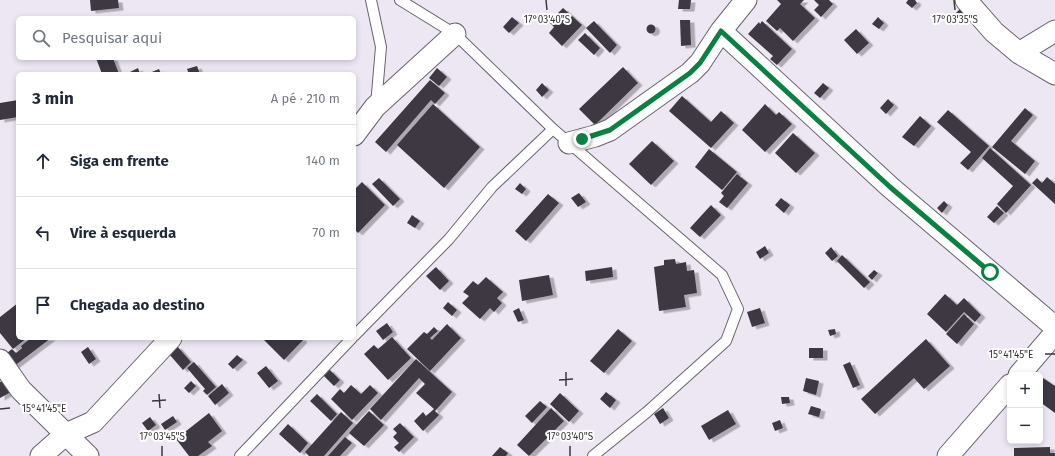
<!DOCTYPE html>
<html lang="pt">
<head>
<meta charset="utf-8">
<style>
	:root { --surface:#fff; --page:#f6f6f7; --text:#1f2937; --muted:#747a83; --line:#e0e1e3 }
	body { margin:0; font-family:"Fira Sans",sans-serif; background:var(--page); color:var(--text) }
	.controls { position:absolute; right:12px; bottom:12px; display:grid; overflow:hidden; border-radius:6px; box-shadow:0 2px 6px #0003 }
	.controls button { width:36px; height:36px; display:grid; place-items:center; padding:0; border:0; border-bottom:1px solid var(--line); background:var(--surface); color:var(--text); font:20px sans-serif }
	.stop { position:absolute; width:12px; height:12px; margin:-9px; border:3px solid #0b8043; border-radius:50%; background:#fff }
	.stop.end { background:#0b8043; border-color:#fff; box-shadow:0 1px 4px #0008 }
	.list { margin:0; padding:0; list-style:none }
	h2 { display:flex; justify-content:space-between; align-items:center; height:52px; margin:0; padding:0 16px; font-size:17px }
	h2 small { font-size:13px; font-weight:400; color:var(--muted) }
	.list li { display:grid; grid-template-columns:26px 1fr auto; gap:12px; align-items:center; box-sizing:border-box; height:72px; padding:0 16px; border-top:1px solid var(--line) }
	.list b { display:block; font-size:15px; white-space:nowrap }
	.list em { font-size:13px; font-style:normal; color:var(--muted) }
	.icon { flex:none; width:22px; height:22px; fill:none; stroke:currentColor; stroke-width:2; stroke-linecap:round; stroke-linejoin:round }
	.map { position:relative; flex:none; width:1055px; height:456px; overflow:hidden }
	.search { position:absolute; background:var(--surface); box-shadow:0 2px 6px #0003; left:16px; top:16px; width:340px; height:44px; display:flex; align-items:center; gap:10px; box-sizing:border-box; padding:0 14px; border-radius:6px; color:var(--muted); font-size:15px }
	.panel { position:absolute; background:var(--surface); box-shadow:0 2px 6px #0003; left:16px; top:72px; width:340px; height:268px; border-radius:6px }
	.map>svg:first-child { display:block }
	.building { fill:#3e3942; filter:url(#shadow) }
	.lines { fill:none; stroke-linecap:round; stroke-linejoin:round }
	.lane-casing { stroke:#68636d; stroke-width:12 }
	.street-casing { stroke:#68636d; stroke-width:23 }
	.lane { stroke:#fff; stroke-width:10 }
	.street { stroke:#fff; stroke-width:21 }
	.route { stroke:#0b8043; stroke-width:5 }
	.ticks { fill:none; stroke:#3b383d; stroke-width:1.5 }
	.ticks-label { font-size:10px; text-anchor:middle; fill:#3b383d; stroke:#fff; stroke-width:4; stroke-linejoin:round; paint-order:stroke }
</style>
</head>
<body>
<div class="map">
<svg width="1055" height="456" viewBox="0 0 1055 456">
	<defs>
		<filter id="shadow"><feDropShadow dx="4.5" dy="2.5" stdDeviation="0" flood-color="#0004"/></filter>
	</defs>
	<rect width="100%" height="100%" fill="#ede7f3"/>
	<path class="building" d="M90 0H118L119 8 91 11Z
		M679 0H691L690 9H678Z
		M777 0H804L800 4 815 18 793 41 780 28 777 31 766 21 781 4Z
		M814 0H829L833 4 821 17 814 10 819 5Z
		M908 0H915L917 3 912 8 906 3Z
		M563 8 582 25 562 46 549 33 554 27 549 22Z
		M960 9 965 14 957 22 952 17Z
		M512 17 519 23 509 33 503 27Z
		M878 17 884 23 879 29 872 24Z
		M680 20H690L691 45 681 46Z
		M594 21 617 45 610 53 586 28Z
		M762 21 792 49 777 65 770 59 773 56 748 34 759 22 760 24Z
		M646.5 29a4.5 4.5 0 1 1 9 0a4.5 4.5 0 1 1-9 0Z
		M856 29 869 43 857 54 844 40Z
		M585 33 600 48 594 55 578 40Z
		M96 58H113L119 74H102Z
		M197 66 200 74H189L187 69Z
		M623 67 638 83 595 125 579 109Z
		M138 68 140 74H131L130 72Z
		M437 68 447 77 439 86 429 78Z
		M159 69 161 74H147Z
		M430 80 445 93 435 104 431 100 386 152 375 142Z
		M542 83 549 90 542 97 536 90Z
		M823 83 829 88 820 98 814 93Z
		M682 96 711 122 721 111 734 123 711 148 669 111Z
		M888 99 894 105 886 114 880 108Z
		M18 100V117L0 120V103Z
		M433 104 480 147 444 188 397 145Z
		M765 104 776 115 779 112 792 124 765 152 742 130Z
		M1025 108 1033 115 1011 141 1035 161 1025 174 992 147Z
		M948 110 989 146 968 170 960 163 971 152 937 122Z
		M920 116 931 126 914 146 902 137Z
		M793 133 815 153 796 173 775 153Z
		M652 141 674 161 651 185 629 164Z
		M990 148 1031 185 1006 213 997 204 1013 186 982 158Z
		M709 149 737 172 722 190 695 167Z
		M737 174 748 183 727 208 719 202 724 196 721 193Z
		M1047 177 1055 184V204L1032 183 1037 178 1042 183Z
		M379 178 400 199 393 206 372 184Z
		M362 182 385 205 358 233 354 229V190Z
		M520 183 526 189 522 194 515 189Z
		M579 193 586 202 578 207 571 198Z
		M548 194 559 203 526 241 515 231Z
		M781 198 790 205 784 213 775 205Z
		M944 201 948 205 942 213 937 208Z
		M711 205 721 215 700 237 690 228Z
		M997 206 1004 213 994 223 987 217Z
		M412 215 420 221 415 228 407 223Z
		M765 246 769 253 760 259 756 252Z
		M831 247 838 256 832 261 825 253Z
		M842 255 870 282 864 288 837 261Z
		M675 259 676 264 686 262 687 271 694 270 697 293 684 295 686 307 659 311 654 267 664 265V260Z
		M436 267 449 281 440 290 426 276Z
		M612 267 613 277 586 281 585 271Z
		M874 270 878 273 872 280 868 276Z
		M549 275 553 295 522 301 519 280Z
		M486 277 503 292 497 298 502 303 494 312 490 308 480 319 462 303 469 296 463 292 473 281 478 285Z
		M945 294 957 305 964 298 981 315 975 322 964 312 946 332 927 314Z
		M448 302 457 310 452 316 443 308Z
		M18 303V338H27L13 349 0 333V317Z
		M519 308 524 320 518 322 513 311Z
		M760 308 765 323 752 327 747 312Z
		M964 314 974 324 957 344 946 334Z
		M387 323 393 332 383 340 376 331Z
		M447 324 461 338 430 371 407 349 424 332 427 334 434 327 438 331 430 338 432 340Z
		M618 329 632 341 604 373 590 361Z
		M835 329 836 334 830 336 828 330Z
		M392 337 411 358 388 380 364 354 374 345 378 349Z
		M31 338H51L13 367 7 353 12 349 16 353 22 348 21 346Z
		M266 338H301L303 340 284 360 264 340Z
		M926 339 950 366 924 389 914 378 875 414 861 399Z
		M177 346 191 362 183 370 169 354Z
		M88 347 96 359 89 364 81 352Z
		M809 348H823V358H809Z
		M237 355 243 360 233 369 228 364Z
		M416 359 452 392 435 411 439 415 423 431 414 421 423 412 426 416 434 409 416 393 425 384 419 378 381 420 370 409Z
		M194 362 216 387 207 395 203 391 205 389 187 368Z
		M850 362 860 385 853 388 843 365Z
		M266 366 278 381 269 388 257 373Z
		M329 369 340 380 334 386 323 375Z
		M1040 376 1055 386V413L1040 402Z
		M806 378 819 381 816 395 803 391Z
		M5 380 11 392 0 398V382Z
		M191 381 196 386 189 393 184 388Z
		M222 384 229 393 215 405 208 396Z
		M351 385 361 394 370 385 378 393 352 420 331 399 340 389 344 393Z
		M606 392 616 400 610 408 600 399Z
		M560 393 579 411 569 422 550 404Z
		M317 394 337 414 331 421 310 401Z
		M781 397H789L790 403 782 404Z
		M540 401 547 407 532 423 525 416Z
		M811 406 821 409 819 417 808 414Z
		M551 408 564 421 529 456 517 445Z
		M663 408 669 418 660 424 654 414Z
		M728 410 736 424 709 440 701 426Z
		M369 411 384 425 364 446 349 433Z
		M341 412 353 423 324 456H309L305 452Z
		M209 413 222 431 208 442 212 446 198 456H189L176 439Z
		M173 416 177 422 165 430 161 424Z
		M150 417 156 425 148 431 142 423Z
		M780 420 783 428 775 431 772 423Z
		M400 423 414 437 399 452 394 447 399 443 393 437 397 433 393 429Z
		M288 424 308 443 300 453 279 434Z
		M345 437 352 443 340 456H328Z
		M500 447 508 453 506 456H492Z
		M1050 447V453H1055V456H1014V448Z"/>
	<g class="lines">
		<g class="lane-casing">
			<path id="lane" d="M371 0 381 47 376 105
				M400 0 455 34 553 129 722 275 738 309 726 341 647 412 593 456
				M354 336 449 239 492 187 553 129
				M240 456 352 338"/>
		</g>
		<g class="street-casing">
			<path id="street" d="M966 0 994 32 1019 53 1055 74
				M721 31 890 187 1055 327
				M1019 53 1055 31
				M354 135 375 107 455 34
				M569 143 595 136 610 130 690 73 700 63 721 31 746 0
				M0 360 21 390 88 456
				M1019 375 1055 333
				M41 456 66 434 93 422 171 338
				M948 456 1010 385"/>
		</g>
		<use href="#lane" class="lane"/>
		<use href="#street" class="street"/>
	</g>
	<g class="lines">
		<path class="route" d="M582 139 610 130 690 73 700 63 721 31 890 187 990 272"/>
	</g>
	<path class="ticks" d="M546 0 547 10M954 0 955 10M1045 354H1055M566 372V386M559 380 573 379M159 394 160 408M152 401 166 400M0 409 10 408M162 446V456M570 446V456"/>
	<g class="ticks-label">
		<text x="955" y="23">17°03'35"S</text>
		<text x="547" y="23">17°03'40"S</text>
		<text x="1011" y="358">15°41'45"E</text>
		<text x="44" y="412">15°41'45"E</text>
		<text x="162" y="440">17°03'45"S</text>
		<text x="570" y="440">17°03'40"S</text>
	</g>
</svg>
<div class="controls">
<button>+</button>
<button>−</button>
</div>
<div class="stop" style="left:990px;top:272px"></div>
<div class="stop end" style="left:582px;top:139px"></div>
<div class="search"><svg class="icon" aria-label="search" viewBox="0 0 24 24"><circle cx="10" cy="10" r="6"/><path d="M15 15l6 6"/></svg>Pesquisar aqui</div>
<section class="panel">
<h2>3 min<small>A pé · 210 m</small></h2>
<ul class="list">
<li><svg class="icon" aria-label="ahead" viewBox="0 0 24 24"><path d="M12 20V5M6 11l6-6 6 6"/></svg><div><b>Siga em frente</b></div><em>140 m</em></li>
<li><svg class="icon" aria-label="left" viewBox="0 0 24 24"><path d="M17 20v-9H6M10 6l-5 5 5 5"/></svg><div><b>Vire à esquerda</b></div><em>70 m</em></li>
<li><svg class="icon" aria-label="arrive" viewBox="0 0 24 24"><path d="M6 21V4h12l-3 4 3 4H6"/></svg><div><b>Chegada ao destino</b></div></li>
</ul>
</section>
</div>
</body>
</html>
